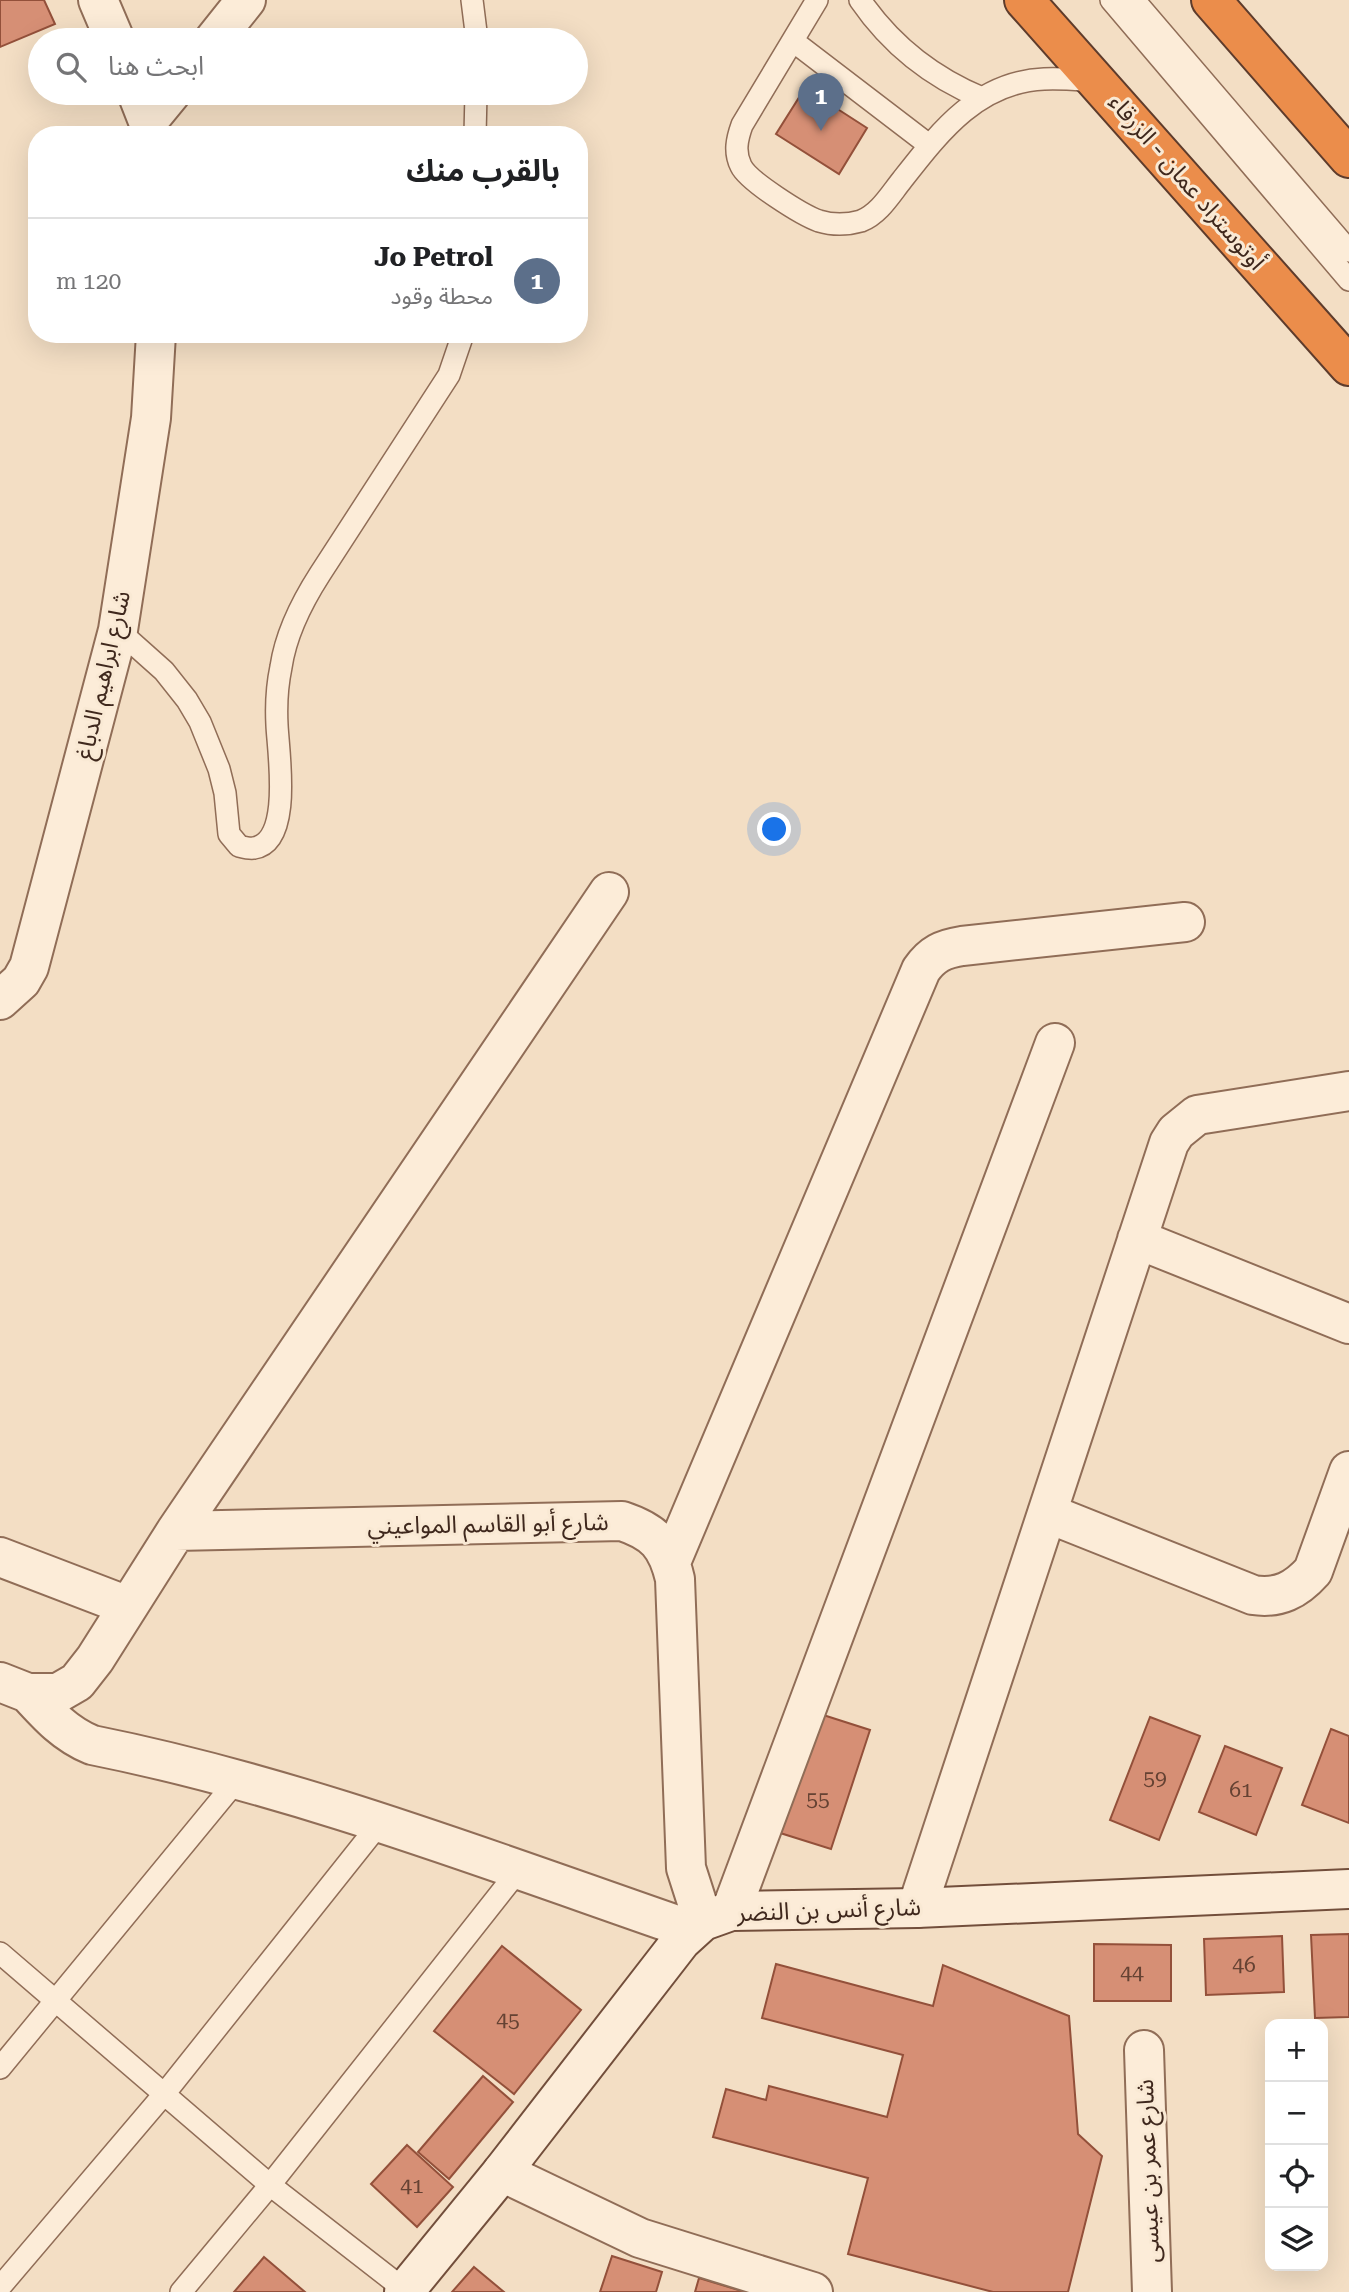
<!DOCTYPE html>
<html lang="ar">
<head>
<meta charset="utf-8">
<style>
	:root { --surface:#fff; --page:#f2f2f2; --text:#202124; --muted:#757577; --line:#e0e0e0; --accent:#0b8043 }
	body { margin:0; font-family:"Roboto Serif","Noto Sans Arabic",serif; background:var(--page); color:var(--text); direction:rtl }
	.controls { position:absolute; right:21px; bottom:21px; display:grid; overflow:hidden; border-radius:14px; box-shadow:0 7px 28px #0002 }
	.controls button { width:63px; height:63px; display:grid; place-items:center; padding:0; border:0; border-bottom:2px solid var(--line); background:var(--surface); color:var(--text); font:35px sans-serif }
	.you { position:absolute; left:775px; top:830px; width:24px; height:24px; margin:-18px; border:5px solid #fff; border-radius:50%; background:#1a73e8; box-shadow:0 0 0 10px #1a73e833 }
	.badge { display:grid; place-items:center; width:46px; height:46px; border-radius:50%; background:var(--accent); color:#fff; font-size:23px; font-weight:700 }
	.pin { position:absolute; translate:-50% -58px; filter:drop-shadow(0 2px 4px #0008) }
	.pin::after { content:''; position:absolute; top:37px; width:24px; height:21px; background:inherit; clip-path:polygon(0 0,100% 0,50% 100%) }
	.list { margin:0; padding:0; list-style:none }
	h2 { display:flex; justify-content:space-between; align-items:center; height:91px; margin:0; padding:0 28px; font-size:30px }
	h2 small { font-size:23px; font-weight:400; color:var(--muted) }
	.list li { display:grid; grid-template-columns:46px 1fr auto; gap:21px; align-items:center; box-sizing:border-box; height:126px; padding:0 28px; border-top:2px solid var(--line) }
	.list b { display:block; font-size:26px; white-space:nowrap }
	.list p { margin:0; font-size:23px; white-space:nowrap; color:var(--muted) }
	.list em { font-size:23px; font-style:normal; color:var(--muted) }
	.icon { flex:none; width:38px; height:38px; fill:none; stroke:currentColor; stroke-width:2; stroke-linecap:round; stroke-linejoin:round }
	.map { position:relative; flex:none; width:1349px; height:2292px; overflow:hidden; direction:ltr }
	.search { position:absolute; background:var(--surface); box-shadow:0 7px 28px #0002; left:28px; top:28px; width:560px; height:77px; display:flex; align-items:center; gap:18px; box-sizing:border-box; padding:0 24px; border-radius:38px; color:var(--muted); font-size:26px }
	.panel { position:absolute; background:var(--surface); box-shadow:0 7px 28px #0002; left:28px; top:126px; width:560px; height:217px; border-radius:28px; direction:rtl }
	.map>svg:first-child { display:block }
	.building { fill:#d68f75; stroke:#93503a; stroke-width:2 }
	.lines { fill:none; stroke-linecap:round; stroke-linejoin:round }
	.lane-casing { stroke:#906d57; stroke-width:24 }
	.street-casing { stroke:#906d57; stroke-width:42 }
	.secondary-casing { stroke:#724e3b; stroke-width:42 }
	.highway-casing { stroke:#5e3c2c; stroke-width:42 }
	.lane { stroke:#fcecd8; stroke-width:21 }
	.street { stroke:#fcecd8; stroke-width:38 }
	.secondary { stroke:#fcecd8; stroke-width:38 }
	.highway { stroke:#eb8d4b; stroke-width:38 }
	.labels { text-anchor:middle; stroke-width:6; stroke-linejoin:round; paint-order:stroke }
	.number-label { font-size:21px; fill:#654233 }
	.street-label { font-size:24px; fill:#3f281d; stroke:#f9e9d4 }
</style>
</head>
<body>
<div class="map">
<svg width="1349" height="2292" viewBox="0 0 1349 2292">
	<rect width="100%" height="100%" fill="#f3dec4"/>
	<path class="building" d="M0 0H44L55 24 0 47Z
		M805 88 867 128 839 174 776 134Z
		M817 1713 870 1730 831 1849 777 1832Z
		M1150 1717 1200 1736 1159 1840 1110 1820Z
		M1331 1729 1349 1736V1823L1302 1805Z
		M1225 1746 1282 1768 1256 1835 1199 1812Z
		M1349 1934V2017L1315 2018 1311 1935Z
		M1282 1936 1284 1992 1206 1995 1204 1939Z
		M1094 1944 1171 1945V2001H1094Z
		M502 1946 581 2010 514 2094 434 2031Z
		M776 1964 933 2006 943 1965 1069 2016 1078 2134 1102 2156 1068 2292H993L848 2254 868 2178 713 2137 726 2089 766 2100 769 2086 887 2117 903 2055 762 2018Z
		M483 2076 513 2102 449 2179 418 2152Z
		M407 2145 453 2187 417 2227 371 2184Z
		M612 2256 662 2272 656 2292H600Z
		M264 2257 305 2292H234Z
		M474 2267 504 2292H452Z
		M699 2278 745 2292H695Z"/>
	<g class="lines">
		<g class="lane-casing">
			<path id="lane" d="M472 0 477 40
				M817 0 742 125C737 139 734 152 741 166 748 181 802 215 819 221 832 225 847 225 861 221 879 214 890 195 902 180 939 133 977 82 1044 79 1062 78 1080 80 1097 81
				M860 0C891 45 931 77 982 98
				M1111 0 1349 280
				M1134 0 1349 251
				M793 41 929 145
				M475 135 476 93
				M118 630 164 671 187 700 200 722 219 769 225 793 229 834 239 846C243 847 250 849 254 848 293 842 278 751 277 725 276 706 277 686 281 667 286 633 302 602 320 574L449 375 463 334
				M0 1953 270 2185 405 2290
				M0 2068 237 1780
				M0 2287 165 2093 380 1823
				M181 2292 270 2185 518 1871"/>
		</g>
		<g class="street-casing">
			<path id="street" d="M98 0 115 40
				M214 40 246 0
				M137 93 148 121 150 135
				M148 121 171 93
				M0 1000 21 981 29 967 118 630 151 418 156 334
				M1137 1239 1349 1324
				M1047 1513 1253 1595C1279 1599 1296 1590 1313 1571L1349 1471
				M176 1531 622 1521C655 1532 667 1545 675 1579L686 1868 703 1921
				M0 1557 128 1606
				M671 1562 921 970C932 954 943 949 962 946L1185 922
				M0 1682 28 1693H58L77 1682 95 1659 176 1531 609 892
				M28 1693C48 1715 65 1734 92 1745 297 1786 494 1862 691 1930
				M917 1908 1169 1143 1176 1132 1197 1115 1349 1091
				M731 1911 1055 1043
				M1144 2050 1152 2292
				M502 2172 640 2238 813 2292"/>
		</g>
		<g class="secondary-casing">
			<path id="secondary" d="M404 2292 502 2172 681 1941 703 1921 731 1911 917 1908 1349 1889"/>
		</g>
		<g class="highway-casing">
			<path id="highway" d="M1024 0 1349 366
				M1211 0 1349 158"/>
		</g>
		<use href="#lane" class="lane"/>
		<use href="#street" class="street"/>
		<use href="#secondary" class="secondary"/>
		<use href="#highway" class="highway"/>
	</g>
	<g class="labels">
		<g class="number-label">
			<text x="1155" y="1785">59</text>
			<text x="1241" y="1797">61</text>
			<text x="818" y="1806">55</text>
			<text x="1244" y="1972">46</text>
			<text x="1132" y="1980">44</text>
			<text x="508" y="2027">45</text>
			<text x="412" y="2193">41</text>
		</g>
		<g class="street-label">
			<text transform="translate(1187 182) rotate(49)" y="8">أوتوستراد عمان - الزرقاء</text>
			<text transform="translate(103 675) rotate(-77)" y="8">شارع ابراهيم الدباغ</text>
			<text transform="translate(488 1524) rotate(-1)" y="8">شارع أبو القاسم المواعيني</text>
			<text transform="translate(829 1910) rotate(-2)" y="8">شارع أنس بن النضر</text>
			<text transform="translate(1148 2171) rotate(-92)" y="8">شارع عمر بن عيسى</text>
		</g>
	</g>
</svg>
<div class="controls">
<button>+</button>
<button>−</button>
<button><svg class="icon" aria-label="locate" viewBox="0 0 24 24"><circle cx="12" cy="12" r="6"/><path d="M12 2v4M12 18v4M2 12h4M18 12h4"/></svg></button>
<button><svg class="icon" aria-label="layers" viewBox="0 0 24 24"><path d="M12 4l9 5-9 5-9-5zM3 14l9 5 9-5"/></svg></button>
</div>
<div class="you"></div>
<div class="pin badge" style="left:821px;top:131px;background:#5c6f8a">1</div>
<div class="search"><svg class="icon" aria-label="search" viewBox="0 0 24 24"><circle cx="10" cy="10" r="6"/><path d="M15 15l6 6"/></svg>ابحث هنا</div>
<section class="panel">
<h2>بالقرب منك<small></small></h2>
<ul class="list">
<li><span class="badge" style="background:#5c6f8a">1</span><div><b>Jo Petrol</b><p>محطة وقود</p></div><em>120 m</em></li>
</ul>
</section>
</div>
</body>
</html>
